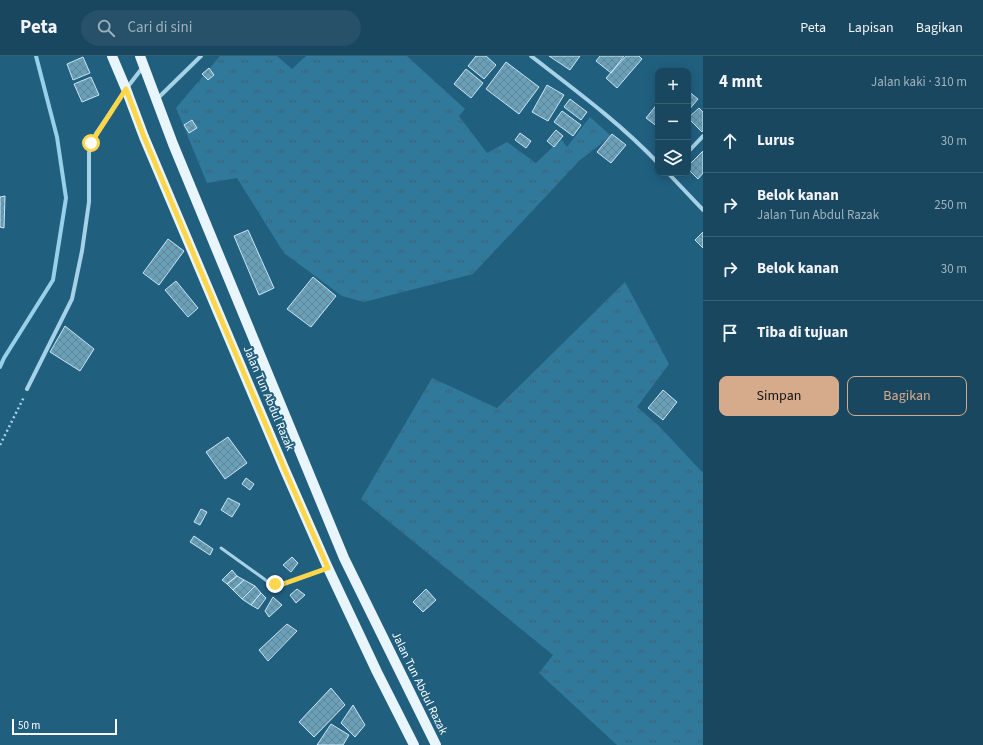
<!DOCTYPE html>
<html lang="id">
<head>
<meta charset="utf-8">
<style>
	:root { --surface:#19475f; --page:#265168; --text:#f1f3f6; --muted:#9fb2bd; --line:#375f74; --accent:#d6ab8b }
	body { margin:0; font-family:"Source Sans 3",sans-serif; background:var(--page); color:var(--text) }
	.controls { position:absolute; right:12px; top:12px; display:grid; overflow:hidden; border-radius:8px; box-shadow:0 2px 10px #0003 }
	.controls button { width:36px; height:36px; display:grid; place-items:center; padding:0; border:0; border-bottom:1px solid var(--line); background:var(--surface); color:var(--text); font:20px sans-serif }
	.scale { position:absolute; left:12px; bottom:10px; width:105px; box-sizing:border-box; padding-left:4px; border:2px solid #fff; border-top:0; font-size:11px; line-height:14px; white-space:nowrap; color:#fff; -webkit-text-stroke:3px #215f7f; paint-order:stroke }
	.stop { position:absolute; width:12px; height:12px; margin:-9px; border:3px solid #ffd54a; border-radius:50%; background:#fff }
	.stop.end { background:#ffd54a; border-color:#fff; box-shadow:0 1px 4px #0008 }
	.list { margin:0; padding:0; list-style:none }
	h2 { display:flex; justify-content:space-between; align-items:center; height:52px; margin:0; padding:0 16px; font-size:17px }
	h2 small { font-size:13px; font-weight:400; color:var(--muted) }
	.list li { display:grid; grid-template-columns:26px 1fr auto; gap:12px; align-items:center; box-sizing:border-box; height:64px; padding:0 16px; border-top:1px solid var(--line) }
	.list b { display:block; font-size:15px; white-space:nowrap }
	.list p { margin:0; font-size:13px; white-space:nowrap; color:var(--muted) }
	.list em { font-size:13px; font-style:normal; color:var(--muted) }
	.actions { display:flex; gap:8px; padding:12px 16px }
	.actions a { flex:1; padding:9px 0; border:1px solid var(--accent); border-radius:8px; text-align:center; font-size:14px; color:var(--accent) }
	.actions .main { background:var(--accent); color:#111 }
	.icon { flex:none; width:22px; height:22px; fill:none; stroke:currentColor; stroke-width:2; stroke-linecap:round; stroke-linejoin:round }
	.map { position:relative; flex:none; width:703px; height:689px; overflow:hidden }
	header { display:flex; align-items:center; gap:24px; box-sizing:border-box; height:56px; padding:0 20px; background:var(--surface); border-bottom:1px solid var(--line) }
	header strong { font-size:19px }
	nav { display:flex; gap:22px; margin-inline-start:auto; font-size:14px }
	.search { width:280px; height:36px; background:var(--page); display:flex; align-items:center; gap:10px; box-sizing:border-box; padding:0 14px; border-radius:22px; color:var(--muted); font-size:15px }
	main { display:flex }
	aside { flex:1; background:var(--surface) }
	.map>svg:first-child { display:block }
	.grass { fill:url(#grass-tufts) }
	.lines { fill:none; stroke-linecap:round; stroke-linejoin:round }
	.stream { stroke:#99d0e9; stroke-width:4 }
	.building { fill:url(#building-cross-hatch); stroke:#c9e7f6 }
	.path { stroke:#a6d2e7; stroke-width:2.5; stroke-dasharray:2 3; stroke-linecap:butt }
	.lane { stroke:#a6d2e7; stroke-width:3 }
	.street { stroke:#a6d2e7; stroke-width:4 }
	.primary { stroke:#e8f5fd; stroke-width:10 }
	.route { stroke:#ffd54a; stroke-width:5 }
	.labels { text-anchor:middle; stroke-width:4; stroke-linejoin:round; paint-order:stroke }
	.street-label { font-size:12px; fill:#fff; stroke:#215f7f }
</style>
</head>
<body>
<header>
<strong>Peta</strong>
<div class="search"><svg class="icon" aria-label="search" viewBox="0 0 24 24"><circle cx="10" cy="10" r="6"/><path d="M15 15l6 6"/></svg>Cari di sini</div>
<nav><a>Peta</a><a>Lapisan</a><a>Bagikan</a></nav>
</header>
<main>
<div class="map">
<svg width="703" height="689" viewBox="0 0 703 689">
	<defs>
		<pattern id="grass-tufts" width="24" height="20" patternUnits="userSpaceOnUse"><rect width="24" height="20" fill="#30799b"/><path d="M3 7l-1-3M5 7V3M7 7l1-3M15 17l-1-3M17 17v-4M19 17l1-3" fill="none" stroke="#3e6274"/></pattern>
		<pattern id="building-cross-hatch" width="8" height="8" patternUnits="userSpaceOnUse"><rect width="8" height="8" fill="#6a9fb8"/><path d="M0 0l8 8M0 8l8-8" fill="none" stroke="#618698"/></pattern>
	</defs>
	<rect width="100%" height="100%" fill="#215f7f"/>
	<path class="grass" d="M220 0H277L292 13 306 0H407L465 53 459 60 487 97 507 86 536 107 561 83 567 91 590 61 611 80 579 105 473 218 364 246 342 240 284 197 237 122 207 127 176 52Z
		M625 226 669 308 637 351 659 370 702 416 703 415V689H617L539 617 553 599 361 443 432 322 497 352Z"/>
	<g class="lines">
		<path class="stream" d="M0 311 4 302 53 224 66 142 57 81 36 0"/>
	</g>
	<path class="building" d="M476 0H486L496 9 484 23 468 10Z
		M549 0H580L570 14Z
		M600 0H624L611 17 596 5Z
		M626 0H639L642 3 617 32 606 22Z
		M83 1 90 17 73 24 67 8Z
		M506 6 539 31 519 58 486 33Z
		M209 12 214 19 208 24 202 18Z
		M466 13 483 27 471 42 454 28Z
		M91 21 99 39 82 46 74 28Z
		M547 29 564 39 548 65 532 56Z
		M688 35 698 43 688 55Z
		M570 43 587 56 581 64 564 51Z
		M658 47V71L646 62Z
		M699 52 703 56V74L702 76 688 62Z
		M562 55 581 69 573 80 554 66Z
		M192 64 197 72 189 77 184 69Z
		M556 74 563 80 554 91 547 85Z
		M520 77 531 85 526 92 515 84Z
		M612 78 626 89 611 107 597 96Z
		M703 95V117L698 123 688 113V110Z
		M5 140 4 172 0 171V141Z
		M248 174 274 232 259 239 234 180Z
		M703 176V192L695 184Z
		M168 183 184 195 159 229 143 217Z
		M313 221 336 240 311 271 287 253Z
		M176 225 198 252 188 261 165 234Z
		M65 270 94 293 80 315 50 296Z
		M663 334 677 346 663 364 648 352Z
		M228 381 247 407 225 423 206 396Z
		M246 422 254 428 250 434 242 428Z
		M228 442 240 448 232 461 221 454Z
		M201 453 207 456 200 469 194 466Z
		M194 480 213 493 210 499 190 486Z
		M292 501 298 507 291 516 283 509Z
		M232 514 237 520 227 528 222 524Z
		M237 520 244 524 233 534 227 528Z
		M244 524 255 530 242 543 233 534Z
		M255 530 261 537 251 549 242 543Z
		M297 533 305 539 296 547 290 539Z
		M426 533 436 544 423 556 413 546Z
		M261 537 266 542 258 553 251 549Z
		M273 541 282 549 269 561 265 555Z
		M287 568 297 575 268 605 259 594Z
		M331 632 345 649 314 681 299 666Z
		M353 649 365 669 355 681 341 667Z
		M331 668 349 679 343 689H317Z"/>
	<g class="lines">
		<path class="path" d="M0 389 24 341"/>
		<path class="lane" d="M221 492 267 525 275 528H283L326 513"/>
		<path class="street" d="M531 0C575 34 620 67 658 107
			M157 43 201 0
			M688 96 703 80
			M668 117 703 154
			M27 333 72 243 82 195 89 146V97L91 87 97 76 126 33 143 11"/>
		<path class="primary" d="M112 0 126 33 144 81 284 412 328 512 377 616 414 689
			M140 0 173 88 344 502 436 689"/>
	</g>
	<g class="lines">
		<path class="route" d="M91 87 126 33 144 81 284 412 328 512 283 528H275"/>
	</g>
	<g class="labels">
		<g class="street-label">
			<text transform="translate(269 342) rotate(67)" y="4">Jalan Tun Abdul Razak</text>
			<text transform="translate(420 627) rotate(64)" y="4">Jalan Tun Abdul Razak</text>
		</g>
	</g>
</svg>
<div class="controls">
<button>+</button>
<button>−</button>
<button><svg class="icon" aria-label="layers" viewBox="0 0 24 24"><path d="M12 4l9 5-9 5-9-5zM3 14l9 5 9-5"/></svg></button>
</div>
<div class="scale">50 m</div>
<div class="stop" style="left:91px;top:87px"></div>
<div class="stop end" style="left:275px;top:528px"></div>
</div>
<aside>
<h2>4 mnt<small>Jalan kaki · 310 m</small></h2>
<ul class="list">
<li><svg class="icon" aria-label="ahead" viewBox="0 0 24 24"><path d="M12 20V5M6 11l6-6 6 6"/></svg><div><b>Lurus</b></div><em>30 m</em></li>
<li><svg class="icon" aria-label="right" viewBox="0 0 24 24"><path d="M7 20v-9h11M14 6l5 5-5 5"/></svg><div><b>Belok kanan</b><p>Jalan Tun Abdul Razak</p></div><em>250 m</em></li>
<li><svg class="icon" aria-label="right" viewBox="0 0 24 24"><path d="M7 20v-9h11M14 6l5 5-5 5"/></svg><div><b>Belok kanan</b></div><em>30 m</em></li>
<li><svg class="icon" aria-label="arrive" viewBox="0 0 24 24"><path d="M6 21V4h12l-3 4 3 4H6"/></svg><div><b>Tiba di tujuan</b></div></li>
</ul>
<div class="actions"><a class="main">Simpan</a><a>Bagikan</a></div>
</aside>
</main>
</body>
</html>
